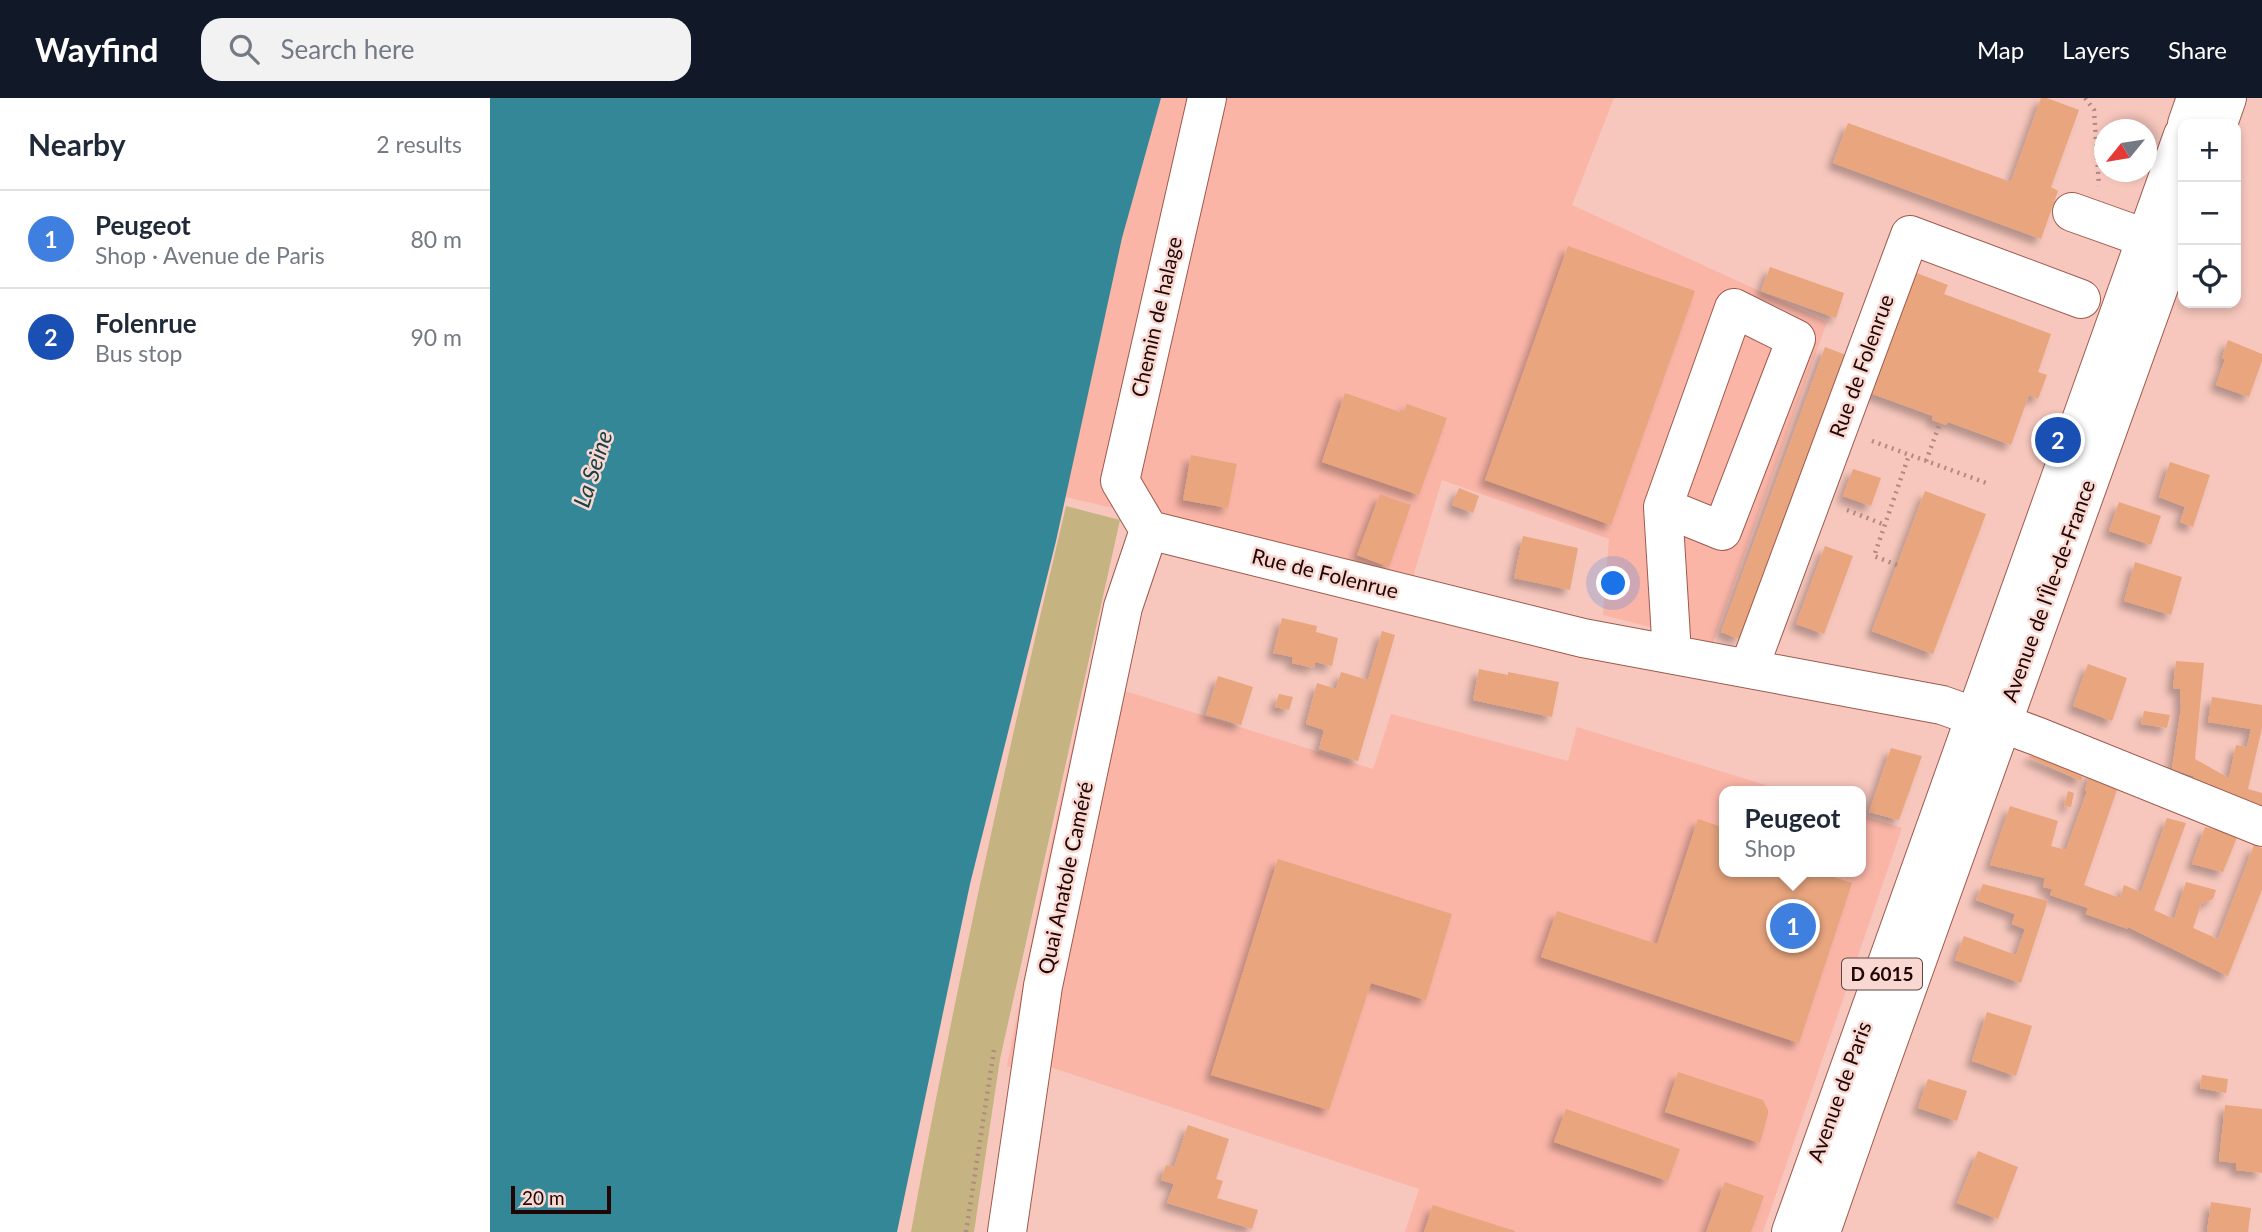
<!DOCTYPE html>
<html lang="en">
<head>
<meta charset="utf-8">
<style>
	:root { --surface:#fff; --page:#f2f2f3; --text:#1f2937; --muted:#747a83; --line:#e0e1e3; --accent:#111827 }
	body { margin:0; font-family:Lato,sans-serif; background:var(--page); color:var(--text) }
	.controls { position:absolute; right:21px; top:21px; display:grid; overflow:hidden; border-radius:14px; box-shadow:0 4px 10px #0003 }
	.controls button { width:63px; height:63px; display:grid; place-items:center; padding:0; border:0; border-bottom:2px solid var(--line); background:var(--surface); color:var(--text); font:35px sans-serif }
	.compass { position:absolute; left:1604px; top:21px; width:63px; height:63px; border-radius:50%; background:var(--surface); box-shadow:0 4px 10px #0003; rotate:240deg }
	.scale { position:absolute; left:21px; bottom:18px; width:100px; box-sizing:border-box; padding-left:7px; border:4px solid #1f0503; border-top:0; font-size:19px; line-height:24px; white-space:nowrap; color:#1f0503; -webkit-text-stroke:5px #f9d8d2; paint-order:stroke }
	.you { position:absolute; left:1124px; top:486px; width:24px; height:24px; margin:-18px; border:5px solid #fff; border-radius:50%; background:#1a73e8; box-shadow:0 0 0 10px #1a73e833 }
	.badge { display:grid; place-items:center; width:46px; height:46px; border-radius:50%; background:var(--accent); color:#fff; font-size:23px; font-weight:700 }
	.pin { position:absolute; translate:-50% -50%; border:4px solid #fff; box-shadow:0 2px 7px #0006 }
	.popup { position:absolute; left:1229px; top:688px; width:147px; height:91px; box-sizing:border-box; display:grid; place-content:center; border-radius:14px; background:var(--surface); filter:drop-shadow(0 2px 5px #0005); font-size:23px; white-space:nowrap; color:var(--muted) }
	.popup b { font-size:26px; color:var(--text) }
	.popup::after { content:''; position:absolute; left:50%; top:100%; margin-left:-14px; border:14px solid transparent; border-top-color:var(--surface) }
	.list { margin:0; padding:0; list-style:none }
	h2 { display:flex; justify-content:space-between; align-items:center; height:91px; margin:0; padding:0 28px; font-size:30px }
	h2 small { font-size:23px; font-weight:400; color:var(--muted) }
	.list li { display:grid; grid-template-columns:46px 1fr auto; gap:21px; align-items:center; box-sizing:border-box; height:98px; padding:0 28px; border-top:2px solid var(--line) }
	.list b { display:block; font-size:26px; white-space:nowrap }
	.list p { margin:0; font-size:23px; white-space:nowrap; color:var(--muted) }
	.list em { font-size:23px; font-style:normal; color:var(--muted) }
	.icon { flex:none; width:38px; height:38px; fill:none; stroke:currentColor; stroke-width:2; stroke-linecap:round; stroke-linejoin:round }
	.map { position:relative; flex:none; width:1772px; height:1134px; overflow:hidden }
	header { display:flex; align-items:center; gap:42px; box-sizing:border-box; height:98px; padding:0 35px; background:var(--accent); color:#fff }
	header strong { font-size:33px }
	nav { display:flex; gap:38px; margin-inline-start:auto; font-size:24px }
	.search { width:490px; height:63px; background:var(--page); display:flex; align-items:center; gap:18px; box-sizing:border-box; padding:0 24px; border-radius:21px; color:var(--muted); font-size:26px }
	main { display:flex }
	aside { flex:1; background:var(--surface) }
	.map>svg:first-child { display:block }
	.built { fill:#fab5a7 }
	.green { fill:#c5b381 }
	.water { fill:#338796 }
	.building { fill:#e8a57e; filter:url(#shadow) }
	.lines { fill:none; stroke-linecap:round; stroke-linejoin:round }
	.minor-casing { stroke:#9f594c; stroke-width:40 }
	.major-casing { stroke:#9f594c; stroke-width:40 }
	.path { stroke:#b18981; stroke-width:4.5; stroke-dasharray:2 5; stroke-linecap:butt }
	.minor { stroke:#fff; stroke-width:38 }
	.major { stroke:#fff; stroke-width:38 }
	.labels { text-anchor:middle; stroke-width:5; stroke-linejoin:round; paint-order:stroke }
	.shield { fill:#f9d8d2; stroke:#604441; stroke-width:2 }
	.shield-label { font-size:19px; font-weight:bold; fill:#1f0503 }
	.street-label { font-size:21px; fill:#1f0503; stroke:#f9d8d2 }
	.water-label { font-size:23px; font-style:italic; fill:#194047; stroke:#f9d8d2 }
</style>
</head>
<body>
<header>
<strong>Wayfind</strong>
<div class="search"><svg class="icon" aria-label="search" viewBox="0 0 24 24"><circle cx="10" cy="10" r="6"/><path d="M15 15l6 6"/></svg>Search here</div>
<nav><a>Map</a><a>Layers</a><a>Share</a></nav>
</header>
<main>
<aside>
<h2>Nearby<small>2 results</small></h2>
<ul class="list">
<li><span class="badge" style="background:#3f7fe0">1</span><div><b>Peugeot</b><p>Shop · Avenue de Paris</p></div><em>80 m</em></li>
<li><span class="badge" style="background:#1a4fb4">2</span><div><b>Folenrue</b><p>Bus stop</p></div><em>90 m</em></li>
</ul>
</aside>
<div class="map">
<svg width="1772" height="1134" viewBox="0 0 1772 1134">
	<defs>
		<filter id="shadow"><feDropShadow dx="-6" dy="6" stdDeviation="3.5" flood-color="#0004"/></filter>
	</defs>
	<rect width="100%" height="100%" fill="#f7c7bd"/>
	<path class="built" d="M671 0H1124L1082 107 1337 224 1223 545 1113 517 1119 441 952 382 923 479 575 399 632 140Z
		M597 581 883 671 901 616 1078 663 1087 629 1295 693H1235V774H1371V717L1412 730 1273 1134H915L929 1091 554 967 517 969 553 783Z"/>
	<path class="green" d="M576 408 630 422 510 961 484 1134H421C465 890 519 649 576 408Z"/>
	<path class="water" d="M0 0H671L632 140 566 443 480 786 407 1134H0Z"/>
	<path class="building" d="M1551 0H1557L1589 12 1561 89 1568 93 1551 141 1343 65 1358 25 1521 84Z
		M1078 148 1205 193 1121 427 995 382Z
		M1280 169 1354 195 1346 220 1271 193Z
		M1424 174 1458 187 1454 196 1561 236 1548 274 1557 277 1548 301 1539 297 1521 347 1458 324 1456 327 1442 322 1443 318 1380 295Z
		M1738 242 1772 256V263L1759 299 1726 287 1735 261 1732 260Z
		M1335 249 1364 260 1267 527 1256 523 1249 541 1231 534Z
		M855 295 913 315 917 306 957 320 929 397 832 364Z
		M701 357 747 366 738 410 693 402Z
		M1680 364 1720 377 1703 429 1690 424 1695 409 1669 399Z
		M1363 371 1391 380 1381 408 1353 398Z
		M969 390 989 398 983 415 962 407Z
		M1435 393 1496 416 1443 556 1382 533Z
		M890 396 921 407 899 469 867 457Z
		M1629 404 1671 418 1661 447 1619 433Z
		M1033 438 1088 450 1080 492 1024 480Z
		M1335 448 1363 458 1334 536 1306 526Z
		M1645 464 1692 479 1681 517 1634 503Z
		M792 520 827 528 826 534 848 540 842 568 825 564 824 570 802 565 803 559 783 555Z
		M892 533 905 537 868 663 829 651 834 632 816 626 827 585 846 591 851 574 878 582Z
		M1686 563 1714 565 1705 661 1739 680 1746 647 1757 649 1761 631 1718 624 1722 599 1772 607V630L1758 691 1772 695V710L1703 684V678L1682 671 1691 610 1690 591 1683 590Z
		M1598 566 1637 580 1622 623 1583 608Z
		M989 571 1018 577V574L1069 584 1062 619 983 602Z
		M728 578 763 589 751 627 716 617Z
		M789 596 803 599 799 612 785 609Z
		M1654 613 1680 617 1677 630 1651 626Z
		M1401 650 1432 658 1409 722 1379 714Z
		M1547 655 1595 670 1591 683 1538 659Z
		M1601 673 1630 683 1594 787 1630 800 1634 787 1651 794 1677 720 1696 725 1664 812 1684 821 1696 784 1726 792 1723 801 1711 806 1703 830 1728 841 1764 747 1772 750V792L1738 878 1638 829V831L1596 816 1598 810 1560 797 1562 791 1553 789 1555 780 1500 767 1520 708 1568 723 1561 748 1576 752 1597 693 1595 692Z
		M1578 693 1584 695 1581 709 1574 708Z
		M1208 721 1235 730V774H1328L1362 785 1309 945 1051 859 1067 813 1167 846Z
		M1715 729 1748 737 1733 774 1702 766Z
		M788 761 962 816 936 902 881 885 839 1012 721 977Z
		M1493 786 1558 803 1531 885 1465 862 1474 838 1526 857 1535 831 1522 826 1525 816 1486 802Z
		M1497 914 1542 928 1526 978 1482 963Z
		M1188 974 1273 1002 1278 1012V1016L1270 1045 1175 1014Z
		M1712 977 1738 981 1736 995 1710 990Z
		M1438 981 1477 993 1467 1023 1428 1010Z
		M1735 1007 1772 1011V1075L1746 1072V1065L1729 1063Z
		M1076 1011 1190 1051 1178 1083 1064 1044Z
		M698 1027 739 1041 726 1081 733 1083 727 1100 768 1112 762 1131 677 1105 684 1086 671 1082 676 1067 684 1069Z
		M1488 1053 1528 1069 1508 1121 1467 1105Z
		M1235 1084 1274 1098 1261 1134H1216Z
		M1721 1104 1761 1110 1758 1134H1717Z
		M943 1107 1025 1133V1134H934Z"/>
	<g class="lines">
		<g class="minor-casing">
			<path id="minor" d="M1582 114 1683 150
				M1173 409 1232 433 1306 241 1244 210 1173 409 1182 556
				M659 432 1093 540 1452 607 1511 628 1522 629 1549 639 1772 729
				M659 432 630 383 717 0
				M1259 570 1420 137 1591 201
				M517 1134 553 888 633 509 659 432"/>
		</g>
		<g class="major-casing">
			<path id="major" d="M1697 26 1706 0
				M1728 26 1737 0
				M1301 1134 1693 37
				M1331 1134 1372 1016 1693 122"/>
		</g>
		<path class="path" d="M1595 0 1604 12 1609 88
			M1382 343 1499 386
			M1436 363 1450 325
			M1357 412 1395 427
			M1407 467 1384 458 1419 357
			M476 1134 504 952"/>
		<use href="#minor" class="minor"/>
		<use href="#major" class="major"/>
	</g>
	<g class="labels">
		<rect class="shield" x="1352" y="860.5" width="80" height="31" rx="5"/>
		<g class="shield-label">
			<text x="1392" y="883">D 6015</text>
		</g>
		<g class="street-label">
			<text transform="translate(667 219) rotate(-77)" y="7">Chemin de halage</text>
			<text transform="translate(1372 268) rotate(-70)" y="7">Rue de Folenrue</text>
			<text transform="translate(835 476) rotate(14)" y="7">Rue de Folenrue</text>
			<text transform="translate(1559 493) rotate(-70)" y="7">Avenue de l'Île-de-France</text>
			<text transform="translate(576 780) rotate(-78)" y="7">Quai Anatole Caméré</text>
			<text transform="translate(1350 994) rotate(-70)" y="7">Avenue de Paris</text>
		</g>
		<g class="water-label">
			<text transform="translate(103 371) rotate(-72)" y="8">La Seine</text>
		</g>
	</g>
</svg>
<div class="controls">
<button>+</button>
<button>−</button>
<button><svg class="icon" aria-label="locate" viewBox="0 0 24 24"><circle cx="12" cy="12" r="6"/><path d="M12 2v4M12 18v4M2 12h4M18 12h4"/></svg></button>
</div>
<svg class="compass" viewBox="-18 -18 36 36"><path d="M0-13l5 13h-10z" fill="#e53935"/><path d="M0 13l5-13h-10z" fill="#747a83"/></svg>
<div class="scale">20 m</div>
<div class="you"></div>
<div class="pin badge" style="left:1303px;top:828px;background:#3f7fe0">1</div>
<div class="popup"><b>Peugeot</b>Shop</div>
<div class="pin badge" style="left:1568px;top:342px;background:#1a4fb4">2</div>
</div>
</main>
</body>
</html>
